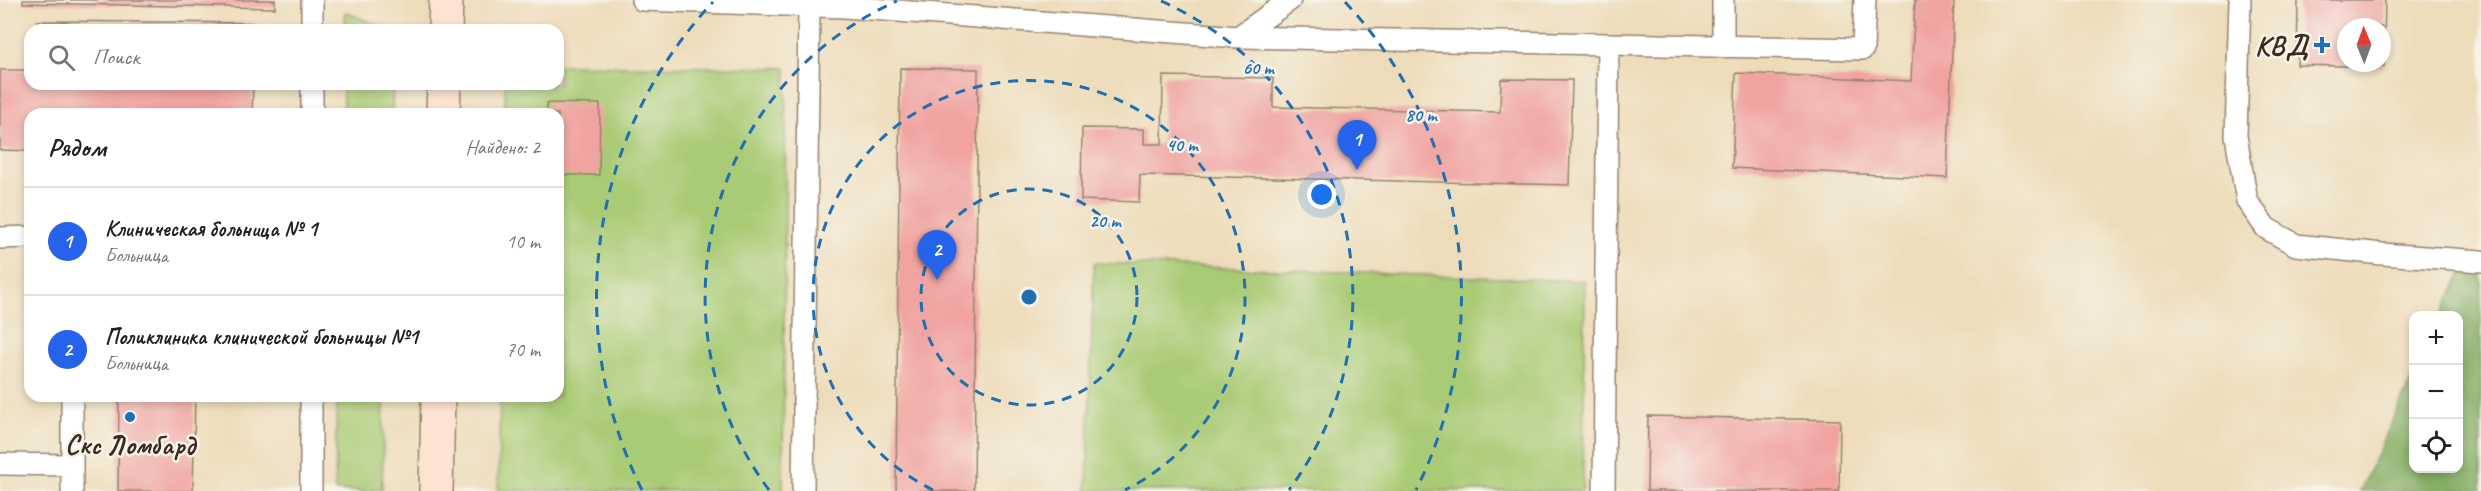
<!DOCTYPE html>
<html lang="ru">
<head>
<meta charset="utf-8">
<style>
	:root { --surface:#fff; --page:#f6f6f6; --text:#202124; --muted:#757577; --line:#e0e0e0; --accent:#2563eb }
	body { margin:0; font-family:Caveat,sans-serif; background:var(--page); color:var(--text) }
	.controls { position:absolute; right:18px; bottom:18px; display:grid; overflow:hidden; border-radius:12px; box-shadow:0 3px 9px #0003 }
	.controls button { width:54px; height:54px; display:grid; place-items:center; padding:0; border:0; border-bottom:2px solid var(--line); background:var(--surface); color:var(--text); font:30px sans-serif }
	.compass { position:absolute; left:2337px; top:18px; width:54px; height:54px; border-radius:50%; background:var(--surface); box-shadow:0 3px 9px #0003; rotate:359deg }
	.you { position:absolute; left:1322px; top:195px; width:21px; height:21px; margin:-15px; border:4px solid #fff; border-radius:50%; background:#1a73e8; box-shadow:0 0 0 9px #1a73e833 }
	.badge { display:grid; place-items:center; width:39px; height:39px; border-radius:50%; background:var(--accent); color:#fff; font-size:20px; font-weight:700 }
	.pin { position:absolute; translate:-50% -50px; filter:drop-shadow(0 2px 3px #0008) }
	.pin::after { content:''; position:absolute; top:32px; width:21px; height:18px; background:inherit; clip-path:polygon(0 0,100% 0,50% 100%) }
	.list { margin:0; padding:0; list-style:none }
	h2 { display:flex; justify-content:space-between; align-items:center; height:78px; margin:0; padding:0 24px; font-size:26px }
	h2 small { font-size:20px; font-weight:400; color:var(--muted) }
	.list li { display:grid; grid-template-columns:39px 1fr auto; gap:18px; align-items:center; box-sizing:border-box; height:108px; padding:0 24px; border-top:2px solid var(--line) }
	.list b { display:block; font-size:22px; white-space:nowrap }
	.list p { margin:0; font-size:20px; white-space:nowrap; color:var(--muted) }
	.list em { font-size:20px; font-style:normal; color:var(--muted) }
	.icon { flex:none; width:33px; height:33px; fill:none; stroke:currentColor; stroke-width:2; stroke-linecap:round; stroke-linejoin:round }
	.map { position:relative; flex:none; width:2481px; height:491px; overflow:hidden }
	.search { position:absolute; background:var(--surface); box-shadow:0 3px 9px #0003; left:24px; top:24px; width:540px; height:66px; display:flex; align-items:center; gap:15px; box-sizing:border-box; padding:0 21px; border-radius:18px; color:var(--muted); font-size:22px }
	.panel { position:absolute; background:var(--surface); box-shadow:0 3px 9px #0003; left:24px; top:108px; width:540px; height:294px; border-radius:18px }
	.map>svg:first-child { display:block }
	.green { fill:#a9cb74; stroke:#727a49; stroke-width:1.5 }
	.forest { fill:#86af66; stroke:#606c42; stroke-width:1.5 }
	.building { fill:#f0a3a0 }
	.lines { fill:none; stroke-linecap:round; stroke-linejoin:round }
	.service-casing { stroke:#94836c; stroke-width:24 }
	.secondary-casing { stroke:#94836c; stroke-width:36 }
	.service { stroke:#fff; stroke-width:21 }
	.secondary { stroke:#fee3d2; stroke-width:33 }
	.ring { fill:none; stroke:#1f6fb2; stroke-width:3; stroke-dasharray:10 8 }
	.poi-dot { fill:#1f6fb2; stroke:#f7f3e8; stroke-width:2 }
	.labels { text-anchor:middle; stroke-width:5; stroke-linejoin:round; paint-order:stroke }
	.poi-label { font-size:28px; font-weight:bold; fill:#3b2a1e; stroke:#f7f3e8; text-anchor:end }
	.centre { fill:#1f6fb2; stroke:#f7f3e8; stroke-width:3 }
	.ring-label { font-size:18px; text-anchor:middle; font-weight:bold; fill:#1f6fb2; stroke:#f7f3e8; stroke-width:5; stroke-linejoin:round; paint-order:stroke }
</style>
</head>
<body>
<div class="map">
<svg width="2481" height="491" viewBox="0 0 2481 491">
	<rect width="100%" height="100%" fill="#f7f3e8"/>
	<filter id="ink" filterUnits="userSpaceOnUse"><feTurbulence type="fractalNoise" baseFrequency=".0167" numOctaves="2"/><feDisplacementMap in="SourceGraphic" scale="12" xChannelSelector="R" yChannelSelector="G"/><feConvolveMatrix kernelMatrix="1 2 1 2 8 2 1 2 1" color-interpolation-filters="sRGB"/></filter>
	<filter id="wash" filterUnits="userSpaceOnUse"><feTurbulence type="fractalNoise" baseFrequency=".008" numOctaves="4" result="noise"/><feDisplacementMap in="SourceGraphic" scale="24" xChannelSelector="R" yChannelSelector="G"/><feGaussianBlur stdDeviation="1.35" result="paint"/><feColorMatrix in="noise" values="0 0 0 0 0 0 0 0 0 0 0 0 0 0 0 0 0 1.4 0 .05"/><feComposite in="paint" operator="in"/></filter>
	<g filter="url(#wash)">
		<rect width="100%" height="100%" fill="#eddcb9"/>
		<path class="green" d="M345 12 390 30H345Z
			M558 65 786 68 783 491H498L500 396H558V114H505V84H558Z
			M343 84H393L392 114H343Z
			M1094 263 1585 281 1583 491H1087Z
			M337 396H384L382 491H335Z"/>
		<path class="forest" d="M2468 260 2481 263V491H2360L2413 376 2414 468H2458V316L2442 315Z"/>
		<g id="blocks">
			<path class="building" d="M23 0H275V8L23 3Z
				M1915 0H1954L1947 178 1732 168 1736 73 1911 81Z
				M2298 0H2385L2384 48H2382V27H2346V63H2384V67L2297 65Z
				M37 21 253 23V30H37Z
				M900 68 978 69 974 491H896Z
				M0 70H30V84H253L252 114H30V151L0 150Z
				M1163 76 1273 78V107L1500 112 1501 79 1572 80 1569 185 1140 175 1139 202 1081 200 1082 128 1144 129V144H1162Z
				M547 103 600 104 599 175H558V114H547Z
				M119 396H195L193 491H118Z
				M1648 416 1840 420 1839 491H1647Z"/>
		</g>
	</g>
	<g filter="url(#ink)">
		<use href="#blocks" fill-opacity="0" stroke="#94836c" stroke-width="1.5"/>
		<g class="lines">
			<g class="service-casing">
				<path id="service" d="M642 0 845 7 1238 37 1863 49 1865 0
					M2240 0 2236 136 2247 201 2266 228 2296 245 2382 254 2481 261
					M312 30V0
					M1238 37 1290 0
					M1723 47V0
					M312 114V84
					M0 238 30 237
					M72 396V465
					M0 464 72 465V491
					M311 491V396
					M803 491 809 7
					M1604 491 1608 44"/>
			</g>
			<g class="secondary-casing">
				<path id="secondary" d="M445 30 446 0
					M443 114 444 84
					M436 491 438 396"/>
			</g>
			<use href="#service" class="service"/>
			<use href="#secondary" class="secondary"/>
		</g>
	</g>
	<g class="ring">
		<circle cx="1029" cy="297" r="108"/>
		<path d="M933 490A216 216 0 1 1 1125 490"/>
		<path d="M769 490A324 324 0 0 1 897 1M1161 1A324 324 0 0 1 1289 490"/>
		<path d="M642 490A432 432 0 0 1 713 2M1345 2A432 432 0 0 1 1416 490"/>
	</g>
	<g class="poi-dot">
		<path d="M2319 36h6v6h6v6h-6v6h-6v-6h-6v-6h6z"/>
		<circle cx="130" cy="417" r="6"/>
	</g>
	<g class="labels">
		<g class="poi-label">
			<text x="2308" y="55">КВД</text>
			<text x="130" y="454" text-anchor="middle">Скс Ломбард</text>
		</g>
	</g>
	<circle cx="1029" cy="297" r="9" class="centre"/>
	<g class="ring-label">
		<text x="1258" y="74">60 m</text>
		<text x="1421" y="121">80 m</text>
		<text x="1182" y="151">40 m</text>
		<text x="1105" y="227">20 m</text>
	</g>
</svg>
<div class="controls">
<button>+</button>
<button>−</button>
<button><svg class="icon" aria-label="locate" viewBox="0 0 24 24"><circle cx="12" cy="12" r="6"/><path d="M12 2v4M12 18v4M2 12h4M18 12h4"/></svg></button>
</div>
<svg class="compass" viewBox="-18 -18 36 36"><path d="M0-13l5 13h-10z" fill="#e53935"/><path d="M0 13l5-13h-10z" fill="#757577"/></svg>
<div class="you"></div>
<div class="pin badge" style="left:1357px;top:170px">1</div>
<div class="pin badge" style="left:937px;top:280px">2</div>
<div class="search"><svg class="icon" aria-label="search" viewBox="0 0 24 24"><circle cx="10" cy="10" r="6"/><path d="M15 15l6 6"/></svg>Поиск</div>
<section class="panel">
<h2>Рядом<small>Найдено: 2</small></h2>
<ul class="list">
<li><span class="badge">1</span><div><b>Клиническая больница № 1</b><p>Больница</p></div><em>10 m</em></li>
<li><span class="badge">2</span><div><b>Поликлиника клинической больницы №1</b><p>Больница</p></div><em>70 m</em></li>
</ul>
</section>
</div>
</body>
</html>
